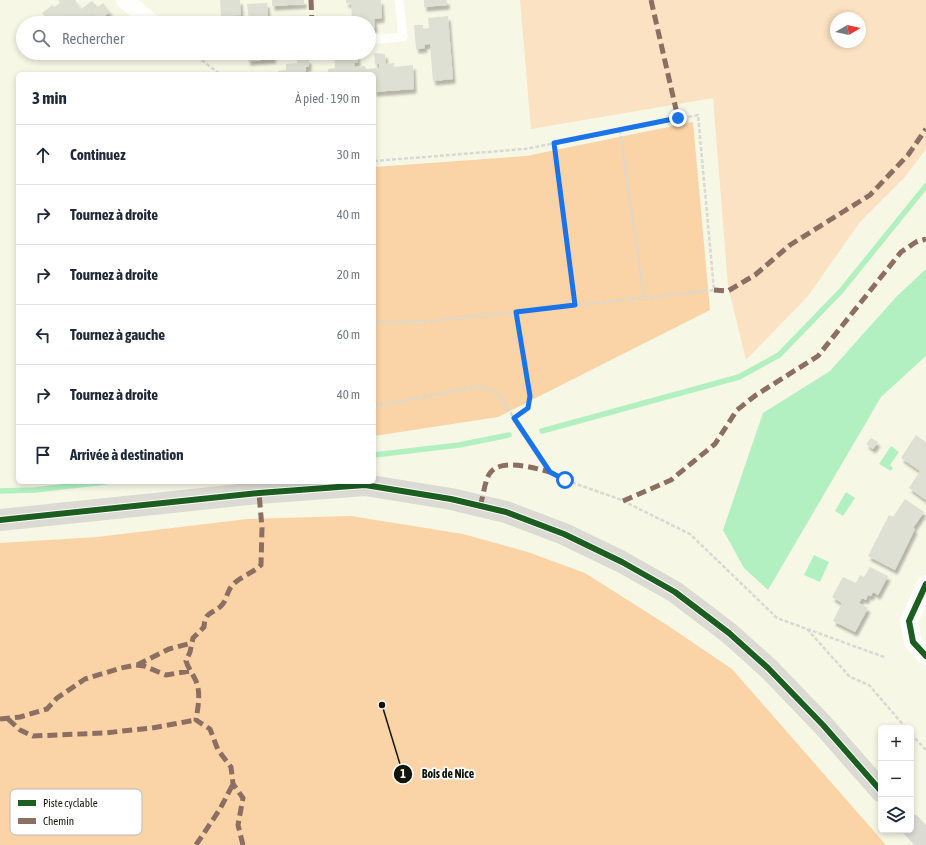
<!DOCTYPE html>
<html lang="fr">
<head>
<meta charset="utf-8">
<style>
	:root { --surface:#fff; --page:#f2f2f3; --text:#1f2937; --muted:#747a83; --line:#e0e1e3 }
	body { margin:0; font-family:"Asap Condensed",sans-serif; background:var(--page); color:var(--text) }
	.controls { position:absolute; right:12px; bottom:12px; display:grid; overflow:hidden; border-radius:6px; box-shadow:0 2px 6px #0003 }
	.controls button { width:36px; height:36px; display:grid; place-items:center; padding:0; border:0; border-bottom:1px solid var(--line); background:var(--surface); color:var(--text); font:20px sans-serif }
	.compass { position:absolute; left:830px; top:12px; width:36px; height:36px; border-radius:50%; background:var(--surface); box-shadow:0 2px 6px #0003; rotate:81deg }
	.stop { position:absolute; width:12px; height:12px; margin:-9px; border:3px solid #1a73e8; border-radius:50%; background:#fff }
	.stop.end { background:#1a73e8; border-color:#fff; box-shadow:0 1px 4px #0008 }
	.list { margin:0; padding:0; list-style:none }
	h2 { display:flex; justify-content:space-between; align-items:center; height:52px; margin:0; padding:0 16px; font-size:17px }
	h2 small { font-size:13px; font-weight:400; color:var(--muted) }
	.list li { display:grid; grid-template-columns:26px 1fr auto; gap:12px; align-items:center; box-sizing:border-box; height:60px; padding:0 16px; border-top:1px solid var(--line) }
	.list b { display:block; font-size:15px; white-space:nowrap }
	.list em { font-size:13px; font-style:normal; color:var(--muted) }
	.icon { flex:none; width:22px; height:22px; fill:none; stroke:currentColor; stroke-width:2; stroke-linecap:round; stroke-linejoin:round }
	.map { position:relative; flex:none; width:926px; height:845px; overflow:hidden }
	.search { position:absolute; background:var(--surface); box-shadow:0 2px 6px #0003; left:16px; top:16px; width:360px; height:44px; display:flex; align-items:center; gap:10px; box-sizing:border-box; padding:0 14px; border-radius:22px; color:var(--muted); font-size:15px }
	.panel { position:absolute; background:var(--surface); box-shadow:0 2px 6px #0003; left:16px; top:72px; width:360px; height:412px; border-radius:6px }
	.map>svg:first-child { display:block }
	.green { fill:#fbe2c2; fill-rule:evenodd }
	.forest { fill:#fad4a6 }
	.water { fill:#b2f0c2 }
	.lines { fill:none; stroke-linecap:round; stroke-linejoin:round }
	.stream { stroke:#b2f0c2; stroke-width:5.5 }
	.building { fill:#dde0d2; filter:url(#shadow) }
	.path { stroke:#d9d9d4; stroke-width:2.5; stroke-dasharray:4 2; stroke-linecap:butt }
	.lane { stroke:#fefefb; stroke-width:9 }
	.street { stroke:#fefefb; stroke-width:18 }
	.secondary { stroke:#dbdad3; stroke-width:22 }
	.quiet { stroke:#8d6e63; stroke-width:5; stroke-dasharray:10 5; stroke-linecap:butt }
	.cycleway-casing { stroke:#fff; stroke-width:8 }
	.cycleway { stroke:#1b5e20; stroke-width:6 }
	.route { stroke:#1a73e8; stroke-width:5 }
	.key { fill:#fff; stroke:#b9b9b6; stroke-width:1 }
	.key-label { font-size:11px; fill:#15160a }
	.leader { fill:none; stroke:#15160a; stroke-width:1.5 }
	.callout-dot { fill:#15160a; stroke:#fff; stroke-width:1.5 }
	.mark-label { font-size:12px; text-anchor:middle; font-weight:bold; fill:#fff }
	.callout-label { font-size:12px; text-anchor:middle; font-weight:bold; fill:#15160a; stroke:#fff; stroke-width:3.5; stroke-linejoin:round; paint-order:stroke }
</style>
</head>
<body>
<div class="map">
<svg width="926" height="845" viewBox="0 0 926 845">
	<defs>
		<filter id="shadow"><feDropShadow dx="2.5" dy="4.5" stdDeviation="1" flood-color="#0004"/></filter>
	</defs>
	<rect width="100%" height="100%" fill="#f7f7e6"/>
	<path class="green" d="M520 0H926V149L904 178 860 222 808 296 746 360 728 286 713 98 531 129ZM836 18H860V42H836Z"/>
	<path class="forest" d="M693 122 710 310 498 417 374 436V167L526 156Z
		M351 516 463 534 528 552 585 573 667 625 732 669 886 845H0V543L97 537 247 519Z"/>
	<path class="water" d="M926 269V356L881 397 768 590 744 568 723 530 763 413 830 371 897 296Z
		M891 446 899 452 890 465 893 468 891 471 879 464Z
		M846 492 855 498 843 516 835 511Z
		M814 555 829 562 820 582 804 575Z"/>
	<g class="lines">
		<path class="stream" d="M542 431 739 377 779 355 841 291 926 186
			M374 455 459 445 509 435
			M0 491 35 490 105 482"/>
	</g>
	<path class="building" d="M58 0H75L81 9 92 1 98 7 103 3 110 12 98 21 93 15 82 23H78L72 15 67 19 71 23H50L42 13 52 5 54 7 60 3Z
		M220 0H240L241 15 221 17Z
		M272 0H304V4L272 6Z
		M346 0H381L382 18 374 19 375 28 369 29V23H348V20H352L351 3H346Z
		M424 0H447V5L424 7Z
		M267 3 268 19H281V23H245V21H249L247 4Z
		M448 16 453 79 433 81 430 44 424 45 425 48 416 49 414 25H423V29L429 28 428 18Z
		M247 53H273L274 59 248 61Z
		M374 53 385 54 386 64 394 63V67L413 65 414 89 374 92V74H328V69L335 68 334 55 357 54 358 62 354 63 355 67 365 66 366 69 379 68V64H375Z
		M297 59H309V67H306V72H317V74H278V71L286 70V64L297 63Z
		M916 435 926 442V500L909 488 920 471 901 458Z
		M871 438 878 442 873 449 866 444Z
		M905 499 924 512 913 528 915 529 895 570 868 556 889 515 893 517Z
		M870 567 888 576 878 595 873 592 871 596 868 595 866 600 862 598 859 603 868 608 855 632 833 621 842 603 832 597 843 577 856 583 860 575 864 577Z"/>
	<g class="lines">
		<path class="path" d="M192 53 220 74
			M620 130 644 297
			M554 143 575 305
			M374 161 525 149 698 115 714 290 422 322H374
			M374 406 476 387 496 391 550 472 565 480 619 499 690 534 777 618 884 657
			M515 418 528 408 530 396 516 311
			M807 629 850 677 869 685 906 728
			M911 734 926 750"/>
		<path class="lane" d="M369 40 403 37 399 0"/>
		<path class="street" d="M125 0 152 23
			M926 584 909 621 913 642 926 656"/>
		<path class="secondary" d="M0 520 259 493 365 485 451 499 506 512 564 534 622 562 675 592 729 633 768 668 823 725 881 791
			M911 825 926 842"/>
		<path class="quiet" d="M311 0 312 23
			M651 0 678 118
			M714 290 728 291 755 275 790 245 870 195 908 155 926 129
			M623 501 671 480 715 444 737 410 756 395 818 356 901 252 916 242 926 239
			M480 506C483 498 485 479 490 473 501 458 535 468 550 472
			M137 665 169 649 192 643
			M0 719 20 717 47 709 57 698 85 679 121 668 136 665 144 666 166 675 190 671
			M8 719 20 730 33 736 104 733 152 728 196 720
			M196 845 220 809 233 784
			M243 845 238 825 243 798 233 784 231 767 218 750 210 729 196 720C198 707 201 693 196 681 193 674 188 668 186 661L190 652 193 638 204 627C205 611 211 615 221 606 226 602 227 592 231 587 238 577 252 574 261 565L262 528 259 493"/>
		<g class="cycleway-casing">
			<path id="cycleway" d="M0 520 259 493 365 485 451 499 506 512 564 534 622 562 675 592 729 633 768 668 823 725 881 791
				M926 584 909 621 913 642 926 656"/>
		</g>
		<use href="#cycleway" class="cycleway"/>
	</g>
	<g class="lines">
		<path class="route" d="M565 480 550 472 514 418 528 408 530 396 516 312 575 305 554 143 678 118"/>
	</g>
	<rect x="10" y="789" width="132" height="46" rx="6" class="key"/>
	<rect x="18" y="800" width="18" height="6" fill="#1b5e20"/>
	<rect x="18" y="818" width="18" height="6" fill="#8d6e63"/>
	<g class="key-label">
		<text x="43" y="807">Piste cyclable</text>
		<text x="43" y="825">Chemin</text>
	</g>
	<path class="leader" d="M382 705L403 774"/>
	<g class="callout-dot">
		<circle cx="382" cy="705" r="4"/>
		<circle cx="403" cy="774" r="10"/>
	</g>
	<g class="mark-label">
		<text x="403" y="778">1</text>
	</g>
	<g class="callout-label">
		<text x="448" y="778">Bois de Nice</text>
	</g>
</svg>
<div class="controls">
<button>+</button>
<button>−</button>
<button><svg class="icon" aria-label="layers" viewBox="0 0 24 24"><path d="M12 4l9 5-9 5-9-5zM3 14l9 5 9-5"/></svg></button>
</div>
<svg class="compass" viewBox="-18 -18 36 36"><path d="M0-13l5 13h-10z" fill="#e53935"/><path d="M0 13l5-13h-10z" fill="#747a83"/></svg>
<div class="stop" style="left:565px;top:480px"></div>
<div class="stop end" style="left:678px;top:118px"></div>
<div class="search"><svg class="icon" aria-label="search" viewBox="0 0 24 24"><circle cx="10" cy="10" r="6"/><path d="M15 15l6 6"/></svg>Rechercher</div>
<section class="panel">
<h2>3 min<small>À pied · 190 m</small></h2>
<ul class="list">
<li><svg class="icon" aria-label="ahead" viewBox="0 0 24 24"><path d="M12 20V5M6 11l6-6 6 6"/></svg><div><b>Continuez</b></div><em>30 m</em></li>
<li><svg class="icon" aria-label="right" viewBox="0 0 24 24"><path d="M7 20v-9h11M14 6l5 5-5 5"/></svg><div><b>Tournez à droite</b></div><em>40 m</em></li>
<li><svg class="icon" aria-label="right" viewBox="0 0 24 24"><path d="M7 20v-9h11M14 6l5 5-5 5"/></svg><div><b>Tournez à droite</b></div><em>20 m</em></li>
<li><svg class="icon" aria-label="left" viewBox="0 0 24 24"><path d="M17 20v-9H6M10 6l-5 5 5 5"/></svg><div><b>Tournez à gauche</b></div><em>60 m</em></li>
<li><svg class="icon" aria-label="right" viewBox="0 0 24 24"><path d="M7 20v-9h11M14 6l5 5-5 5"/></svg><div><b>Tournez à droite</b></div><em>40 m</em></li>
<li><svg class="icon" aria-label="arrive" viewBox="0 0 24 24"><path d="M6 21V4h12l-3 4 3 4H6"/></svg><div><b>Arrivée à destination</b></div></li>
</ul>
</section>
</div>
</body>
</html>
